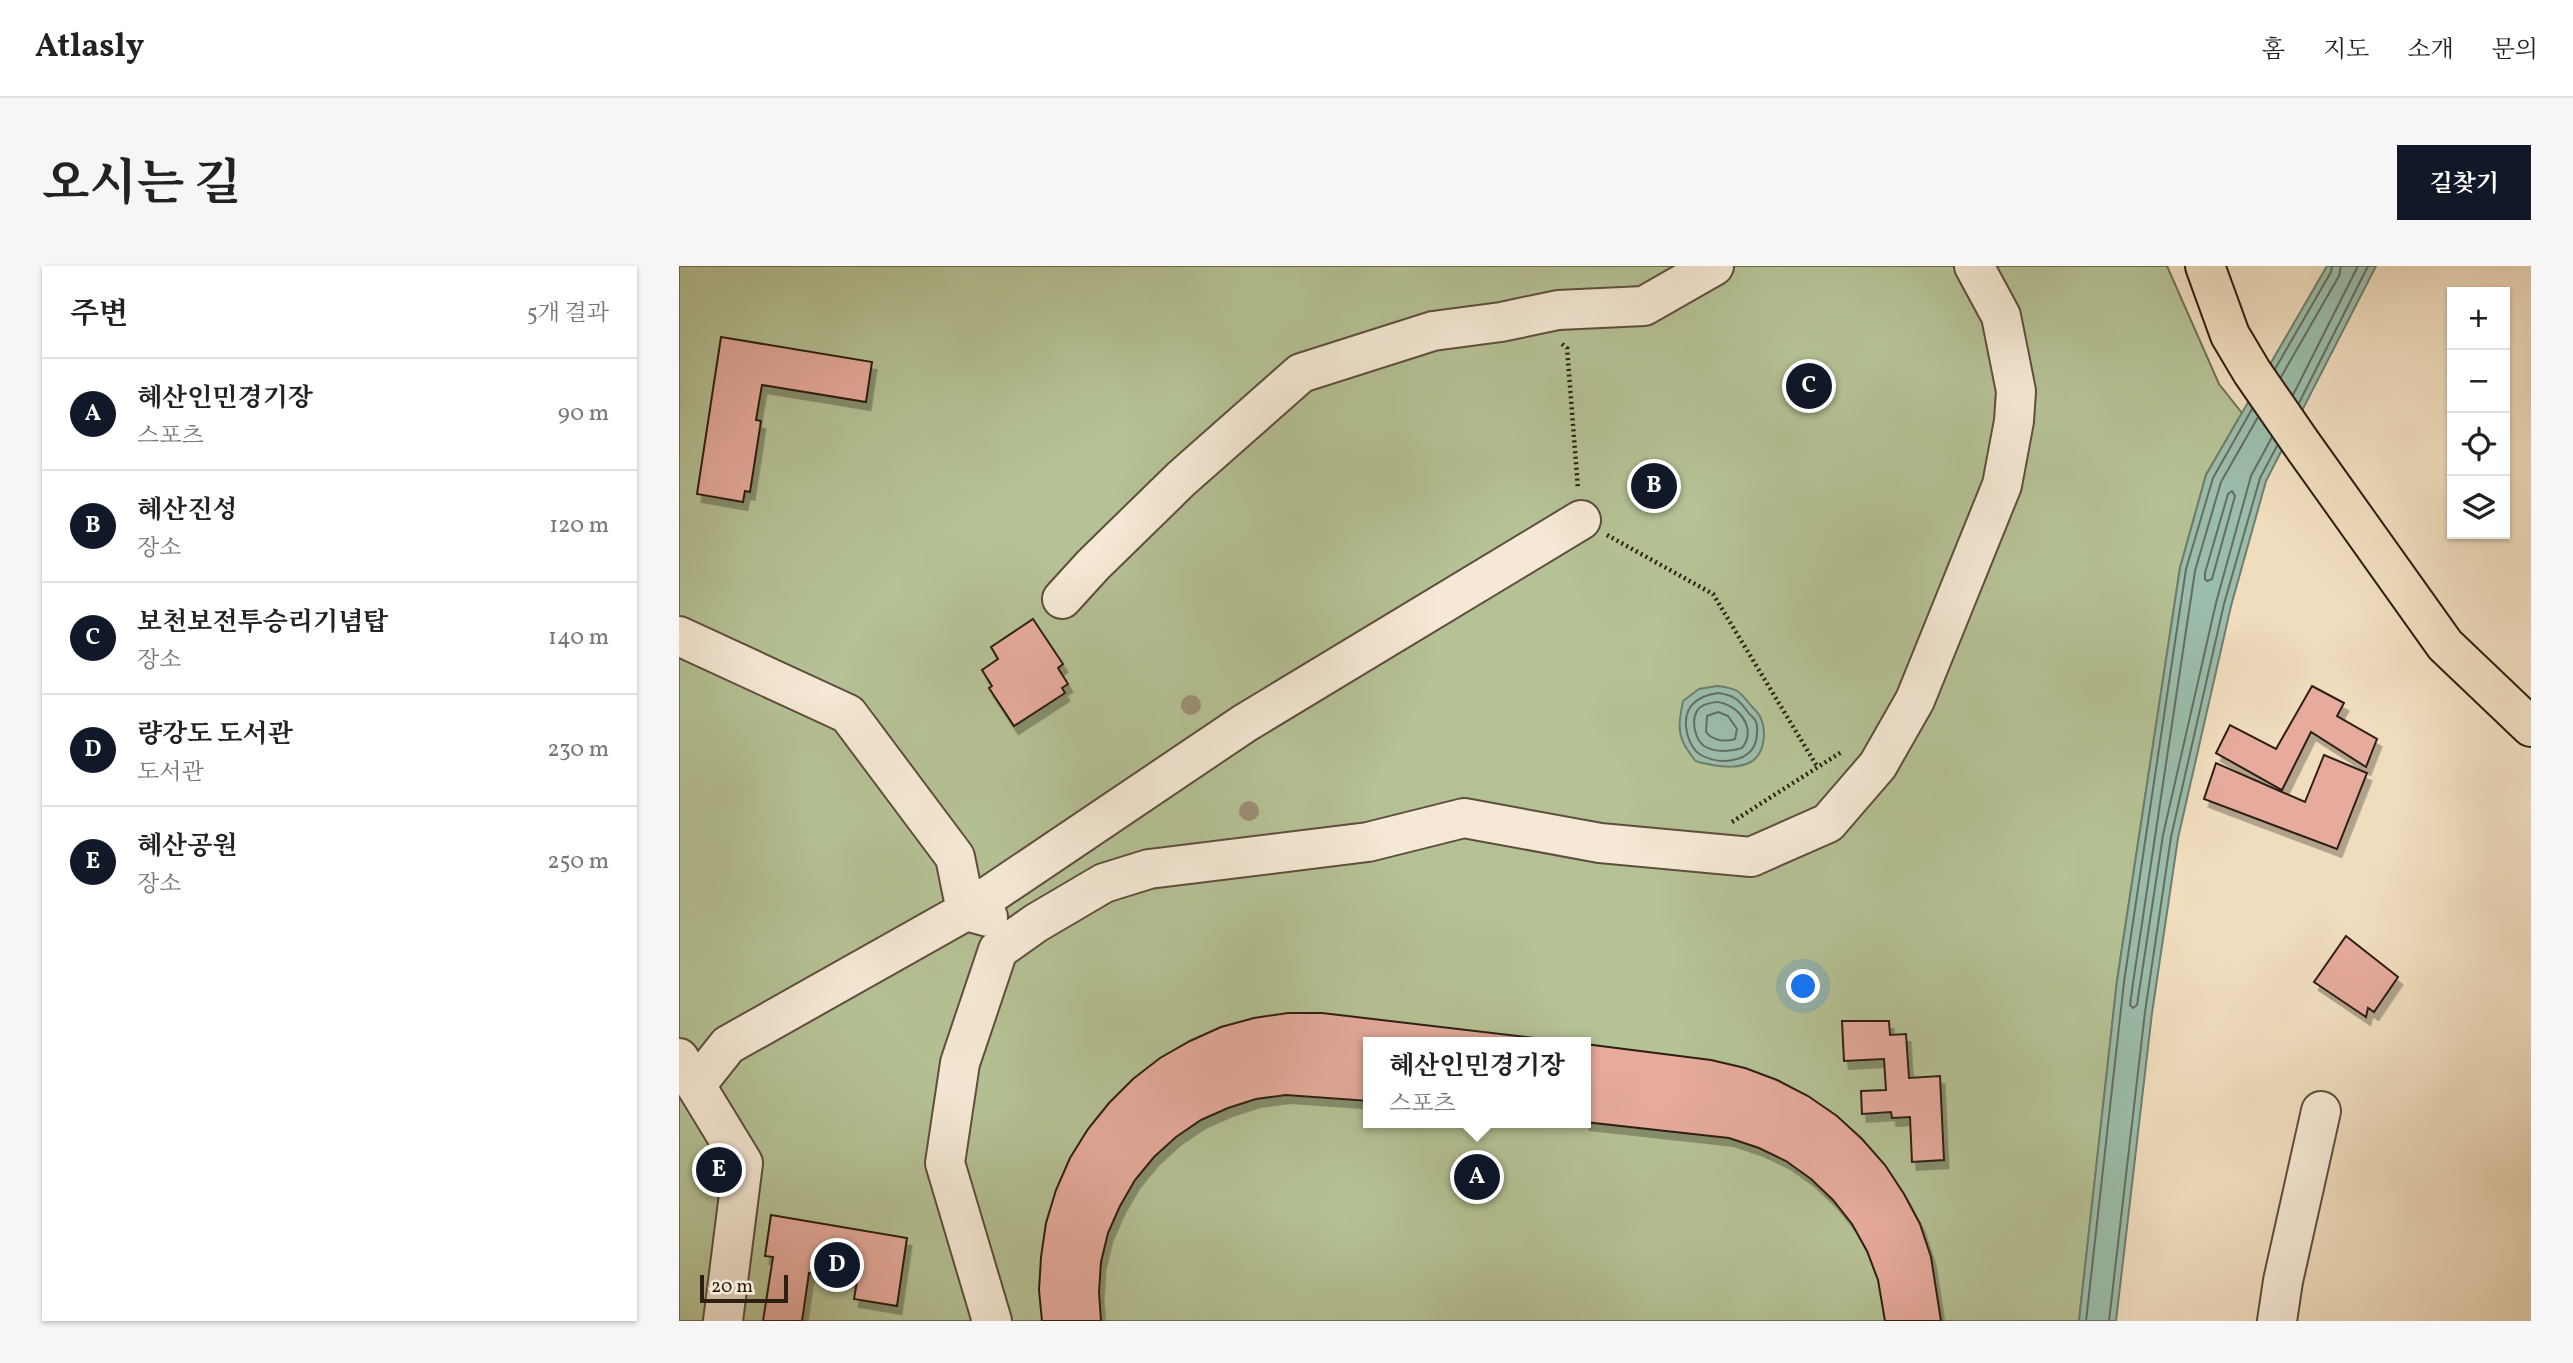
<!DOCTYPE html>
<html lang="ko">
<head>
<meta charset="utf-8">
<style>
	:root { --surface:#fff; --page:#f6f6f6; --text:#222; --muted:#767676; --line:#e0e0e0; --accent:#111827 }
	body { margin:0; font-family:Vollkorn,"Noto Serif KR",serif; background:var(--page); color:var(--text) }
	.controls { position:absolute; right:21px; top:21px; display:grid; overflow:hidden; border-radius:0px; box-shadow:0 2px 5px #0004 }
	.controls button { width:63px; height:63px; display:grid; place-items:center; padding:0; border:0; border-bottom:2px solid var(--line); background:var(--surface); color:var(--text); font:35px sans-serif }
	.scale { position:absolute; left:21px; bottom:18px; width:88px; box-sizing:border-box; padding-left:7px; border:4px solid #2d1f14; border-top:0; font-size:19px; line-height:24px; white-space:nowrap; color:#2d1f14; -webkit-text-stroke:5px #f5e9d5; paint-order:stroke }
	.you { position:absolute; left:1125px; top:721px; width:24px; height:24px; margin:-18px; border:5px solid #fff; border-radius:50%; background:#1a73e8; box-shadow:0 0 0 10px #1a73e833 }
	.badge { display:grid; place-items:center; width:46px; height:46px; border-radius:50%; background:var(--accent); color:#fff; font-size:23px; font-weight:700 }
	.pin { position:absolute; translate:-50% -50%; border:4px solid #fff; box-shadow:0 2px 7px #0006 }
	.popup { position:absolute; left:684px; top:771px; width:228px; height:91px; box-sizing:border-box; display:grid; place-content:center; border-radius:0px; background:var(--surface); filter:drop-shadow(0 2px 5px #0005); font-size:23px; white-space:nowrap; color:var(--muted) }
	.popup b { font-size:26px; color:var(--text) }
	.popup::after { content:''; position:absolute; left:50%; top:100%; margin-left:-14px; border:14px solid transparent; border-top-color:var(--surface) }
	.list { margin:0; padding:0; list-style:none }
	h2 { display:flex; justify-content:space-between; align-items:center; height:91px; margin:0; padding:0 28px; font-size:30px }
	h2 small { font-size:23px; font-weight:400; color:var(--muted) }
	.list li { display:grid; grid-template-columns:46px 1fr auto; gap:21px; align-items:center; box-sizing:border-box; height:112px; padding:0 28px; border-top:2px solid var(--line) }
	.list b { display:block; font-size:26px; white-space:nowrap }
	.list p { margin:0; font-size:23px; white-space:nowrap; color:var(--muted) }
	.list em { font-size:23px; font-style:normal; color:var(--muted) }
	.icon { flex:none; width:38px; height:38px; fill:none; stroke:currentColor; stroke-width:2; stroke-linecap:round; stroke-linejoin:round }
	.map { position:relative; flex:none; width:1852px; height:1055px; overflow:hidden; border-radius:0px }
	header { display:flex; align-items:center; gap:42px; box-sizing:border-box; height:98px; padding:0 35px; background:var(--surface); border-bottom:2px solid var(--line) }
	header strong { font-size:33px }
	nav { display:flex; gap:38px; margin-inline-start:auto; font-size:24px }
	.intro { display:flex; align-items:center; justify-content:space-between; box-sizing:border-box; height:168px; padding:0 42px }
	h1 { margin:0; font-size:49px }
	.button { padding:18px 32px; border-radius:0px; background:var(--accent); color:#fff; font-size:24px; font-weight:700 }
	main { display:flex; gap:42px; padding:0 42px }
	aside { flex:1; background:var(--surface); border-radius:0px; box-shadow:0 2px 5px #0004 }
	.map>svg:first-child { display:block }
	.green { fill:#b5c295; stroke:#717054; stroke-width:2; fill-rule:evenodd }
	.water { fill:#9bbdab; stroke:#6f7e6f; stroke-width:2 }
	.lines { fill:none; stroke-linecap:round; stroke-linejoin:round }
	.shore { stroke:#646e60; stroke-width:2 }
	.building { fill:#e6ab9c; stroke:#2d1f14; stroke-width:2; filter:url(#shadow) }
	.minor-casing { stroke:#5e4e3e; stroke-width:42 }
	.major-casing { stroke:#2d1f14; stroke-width:42 }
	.path { stroke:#2d1f14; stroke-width:4.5; stroke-dasharray:2 3.5; stroke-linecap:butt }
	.minor { stroke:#f5e9d5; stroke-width:38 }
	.major { stroke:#f0ddbe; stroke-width:38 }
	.tree { fill:#9b8f76 }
</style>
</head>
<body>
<header>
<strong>Atlasly</strong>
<nav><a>홈</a><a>지도</a><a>소개</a><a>문의</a></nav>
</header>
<div class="intro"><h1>오시는 길</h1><a class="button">길찾기</a></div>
<main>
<aside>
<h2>주변<small>5개 결과</small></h2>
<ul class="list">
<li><span class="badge">A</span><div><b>혜산인민경기장</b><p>스포츠</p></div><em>90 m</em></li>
<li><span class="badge">B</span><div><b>혜산진성</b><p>장소</p></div><em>120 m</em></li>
<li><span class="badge">C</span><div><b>보천보전투승리기념탑</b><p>장소</p></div><em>140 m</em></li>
<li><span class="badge">D</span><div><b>량강도 도서관</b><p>도서관</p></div><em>230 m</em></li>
<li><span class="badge">E</span><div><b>혜산공원</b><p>장소</p></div><em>250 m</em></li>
</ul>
</aside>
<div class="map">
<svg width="1852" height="1055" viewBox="0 0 1852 1055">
	<defs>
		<filter id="shadow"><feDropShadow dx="4.5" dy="8" stdDeviation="0" flood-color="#0004"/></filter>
	</defs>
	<rect width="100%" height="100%" fill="#f0ddbe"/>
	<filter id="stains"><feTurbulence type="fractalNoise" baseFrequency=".00286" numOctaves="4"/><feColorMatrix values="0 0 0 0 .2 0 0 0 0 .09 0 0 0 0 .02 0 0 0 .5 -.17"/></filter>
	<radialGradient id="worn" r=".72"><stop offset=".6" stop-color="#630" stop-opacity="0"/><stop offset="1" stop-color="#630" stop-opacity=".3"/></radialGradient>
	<path class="green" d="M0 0H1488L1540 118 1563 147 1527 209 1501 302 1438 715 1400 1055H0ZM690 776H906V857H690Z"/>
	<path class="water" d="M1648 0H1697L1587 215 1552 340 1499 572 1473 747 1437 1055H1400L1438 715 1501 302 1527 209Z
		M1038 420C1065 423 1060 428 1077 445 1089 457 1088 488 1070 497 1058 502 1046 501 1033 499 1029 498 1020 497 1017 495 1014 493 1012 489 1010 486 997 469 1000 455 1004 435L1020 423Z"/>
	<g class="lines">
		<path class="shore" d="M1596 103 1652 6 1653 0
			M1602 111 1660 10 1662 0
			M1614 129 1679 0
			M1620 137 1689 0
			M1579 151 1542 216 1516 305 1454 717 1451 739 1454 742 1458 739 1484 569 1537 337 1572 210 1593 171
			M1553 225 1556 230 1533 313 1528 315 1526 313V307L1549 228Z
			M1039 427C1055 429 1060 434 1069 446 1069 447 1076 453 1076 454 1080 460 1078 469 1077 475 1071 497 1040 499 1022 489 1013 484 1008 471 1007 461 1005 439 1019 430 1039 427Z
			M1038 436C1059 438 1079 463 1063 482 1052 485 1036 487 1025 480 1016 473 1012 455 1018 445 1022 438 1031 437 1038 436Z
			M1039 446 1049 450 1058 463 1056 473C1046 476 1034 475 1027 466L1028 450Z
			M1407 1055 1445 716 1507 303 1534 212 1573 143
			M1430 1055 1466 746 1492 571 1545 338 1581 212 1598 180"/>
	</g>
	<path class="building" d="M42 71 193 96 187 136 83 119 77 154 82 155 71 226 66 225 64 236 18 228Z
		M354 353 384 398 379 402 389 418 383 422 386 427 335 460 310 422 313 420 303 404 319 393 312 381Z
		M1633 420 1665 437 1658 450 1698 473 1687 501 1632 466 1603 524 1537 487 1551 459 1597 483Z
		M1645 489 1688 507 1658 583 1525 533 1537 497 1626 536Z
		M1667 670 1719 711 1695 746 1689 742 1687 751 1635 716Z
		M609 747H643L889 776H690V835L607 829 577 833 549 842 522 854 497 871 475 891 456 914 441 940 429 967 422 996 420 1026 422 1055H363L360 1024 362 991 367 957 377 924 391 892 409 863 430 837 454 813 481 792 511 775 542 761 575 752Z
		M1163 755H1210L1211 769 1227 768 1230 812 1261 810 1265 894 1233 896 1231 851 1213 852 1212 846 1183 848 1182 825 1207 824 1205 793 1165 795Z
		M906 778 1032 794 1066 802 1098 814 1129 830 1158 850 1183 873 1206 899 1225 928 1241 958 1252 991 1262 1055H1206L1199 1014 1188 985 1173 958 1154 934 1132 913 1107 895 1080 882 1050 872 906 856Z
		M92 949 228 972 218 1040 175 1033 178 1015 130 1007 123 1055H84L94 991 86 990Z"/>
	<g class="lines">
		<g class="minor-casing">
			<path id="minor" d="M383 333 414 299 502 213 622 107 754 65 822 56 879 44 965 40 1035 0
				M0 370 169 448 276 591 287 645 309 651
				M0 792 64 897 44 1055
				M18 818 49 779 287 645 566 457 902 254
				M313 1055 266 897 281 797 319 684 357 657 425 617 470 603 689 576 785 552 921 577 1072 591 1149 557 1199 499 1236 434 1323 219 1335 155 1337 125 1322 50 1295 0
				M1598 1055 1604 1015 1642 845"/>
		</g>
		<g class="major-casing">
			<path id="major" d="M1526 0 1551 69 1573 106 1622 177 1766 379 1852 461"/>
		</g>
		<path class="path" d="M883 78 888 82 899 223
			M928 269 1034 328 1139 502
			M1053 556 1164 485"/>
		<use href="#minor" class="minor"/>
		<use href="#major" class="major"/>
	</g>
	<g class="tree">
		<circle cx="512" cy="439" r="10"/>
		<circle cx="570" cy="545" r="10"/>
	</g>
	<rect width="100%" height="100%" filter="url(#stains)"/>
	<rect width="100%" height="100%" fill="url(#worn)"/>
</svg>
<div class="controls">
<button>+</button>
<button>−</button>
<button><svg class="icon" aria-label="locate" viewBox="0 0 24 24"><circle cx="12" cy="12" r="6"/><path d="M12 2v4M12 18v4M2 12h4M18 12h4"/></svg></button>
<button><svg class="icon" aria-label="layers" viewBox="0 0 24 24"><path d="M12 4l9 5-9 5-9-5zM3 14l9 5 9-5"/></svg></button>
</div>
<div class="scale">20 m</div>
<div class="you"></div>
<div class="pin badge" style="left:798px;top:911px">A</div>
<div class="popup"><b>혜산인민경기장</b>스포츠</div>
<div class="pin badge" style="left:975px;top:220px">B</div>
<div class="pin badge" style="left:1130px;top:120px">C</div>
<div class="pin badge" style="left:158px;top:999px">D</div>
<div class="pin badge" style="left:40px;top:904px">E</div>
</div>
</main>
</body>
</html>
